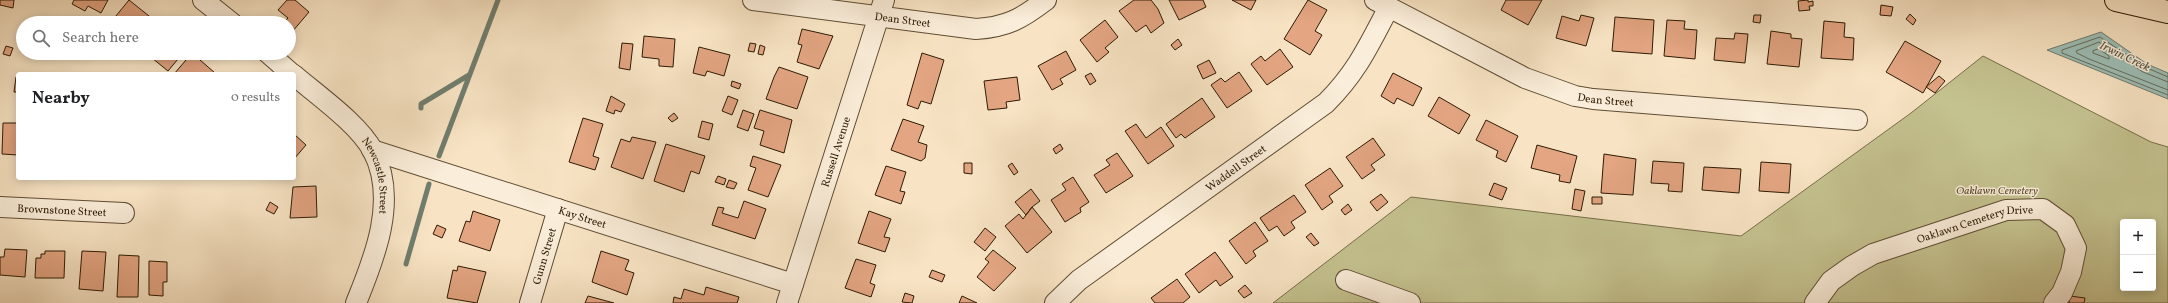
<!DOCTYPE html>
<html lang="en">
<head>
<meta charset="utf-8">
<style>
	:root { --surface:#fff; --page:#f2f2f2; --text:#202124; --muted:#757577; --line:#e0e0e0 }
	body { margin:0; font-family:Vollkorn,serif; background:var(--page); color:var(--text) }
	.controls { position:absolute; right:12px; bottom:12px; display:grid; overflow:hidden; border-radius:4px; box-shadow:0 2px 10px #0003 }
	.controls button { width:36px; height:36px; display:grid; place-items:center; padding:0; border:0; border-bottom:1px solid var(--line); background:var(--surface); color:var(--text); font:20px sans-serif }
	.list { margin:0; padding:0; list-style:none }
	h2 { display:flex; justify-content:space-between; align-items:center; height:52px; margin:0; padding:0 16px; font-size:17px }
	h2 small { font-size:13px; font-weight:400; color:var(--muted) }
	.icon { flex:none; width:22px; height:22px; fill:none; stroke:currentColor; stroke-width:2; stroke-linecap:round; stroke-linejoin:round }
	.map { position:relative; flex:none; width:2168px; height:303px; overflow:hidden }
	.search { position:absolute; background:var(--surface); box-shadow:0 2px 10px #0003; left:16px; top:16px; width:280px; height:44px; display:flex; align-items:center; gap:10px; box-sizing:border-box; padding:0 14px; border-radius:22px; color:var(--muted); font-size:15px }
	.panel { position:absolute; background:var(--surface); box-shadow:0 2px 10px #0003; left:16px; top:72px; width:280px; height:108px; border-radius:4px }
	.map>svg:first-child { display:block }
	.green { fill:#c4c28f; stroke:#786e4a; fill-rule:evenodd }
	.water { fill:#9dbeb5; stroke:#707d6e }
	.lines { fill:none; stroke-linecap:round; stroke-linejoin:round }
	.shore { stroke:#656c5c; stroke-width:1 }
	.stream { stroke:#707d6e; stroke-width:5 }
	.building { fill:#e3a582; stroke:#2d1b04 }
	.street-casing { stroke:#604d34; stroke-width:22 }
	.highway-casing { stroke:#2d1b04; stroke-width:24 }
	.street { stroke:#faedd9; stroke-width:20 }
	.highway { stroke:#f8e4c4; stroke-width:22 }
	.labels { text-anchor:middle; stroke-width:3; stroke-linejoin:round; paint-order:stroke }
	.street-label { font-size:11px; fill:#2d1b04; stroke:#faedd9 }
	.park-label { font-size:11px; font-style:italic; fill:#5a4d2e; stroke:#faedd9 }
	.water-label { font-size:12px; font-style:italic; fill:#545442; stroke:#faedd9 }
</style>
</head>
<body>
<div class="map">
<svg width="2168" height="303" viewBox="0 0 2168 303">
	<rect width="100%" height="100%" fill="#f8e4c4"/>
	<filter id="stains"><feTurbulence type="fractalNoise" baseFrequency=".005" numOctaves="4"/><feColorMatrix values="0 0 0 0 .2 0 0 0 0 .09 0 0 0 0 .02 0 0 0 .5 -.17"/></filter>
	<radialGradient id="worn" r=".72"><stop offset=".6" stop-color="#630" stop-opacity="0"/><stop offset="1" stop-color="#630" stop-opacity=".3"/></radialGradient>
	<path class="green" d="M1983 56 2151 142 2168 147V303H1273L1411 197 1741 236 1911 113ZM2123 222H2153V288H2123Z"/>
	<path class="water" d="M2101 32 2147 64 2168 73V99L2047 50Z"/>
	<g class="lines">
		<path class="shore" d="M2099 49 2109 56V59L2093 53V51Z
			M2168 77 2145 67 2100 37 2062 50V53L2168 95
			M2168 82 2143 72 2099 42 2076 51 2077 53 2089 59 2168 90"/>
		<path class="stream" d="M421 108V104L469 75
			M439 156 498 0
			M406 264 429 184"/>
	</g>
	<path class="building" d="M0 0H14L13 8 0 5Z
		M74 0H108L101 13 88 6 85 11 72 4Z
		M129 0 154 20 152 23 111 22Z
		M287 0H295L309 12 292 32 289 29V23H283L288 18 278 10Z
		M1134 0H1151L1158 9 1164 23 1151 33 1146 25 1136 32 1119 11Z
		M1169 0H1203L1206 7 1179 20Z
		M1232 0H1256L1251 10Z
		M1308 0 1327 10 1315 31 1322 35 1310 55 1284 39Z
		M1506 0H1542L1528 25 1501 10Z
		M1808 0V2L1813 1V6H1809L1810 10 1799 11 1798 1Z
		M1881 5 1893 7 1891 16 1880 15Z
		M1910 14 1916 20 1913 25 1906 19Z
		M1581 15 1594 18 1586 46 1556 38 1562 16 1579 21Z
		M1754 15H1761L1760 23 1753 22Z
		M1615 17 1654 20 1652 54 1612 51Z
		M1105 20 1118 37 1105 48 1109 52 1097 62 1080 40Z
		M1667 20 1685 21 1684 29 1697 30 1695 59 1664 56Z
		M1824 21 1845 23 1844 37 1854 38 1853 60 1821 58Z
		M802 29 833 36 819 69 797 62 802 45 798 44Z
		M1771 31 1791 34V38L1802 39 1799 67 1767 64Z
		M1735 33 1748 34 1745 63 1714 60 1716 38 1734 39Z
		M644 36 675 39 673 67 659 66V59L642 57Z
		M1178 39 1182 45 1175 50 1171 45Z
		M1905 41 1941 61 1923 93 1886 72Z
		M622 43 633 44 630 70 619 68Z
		M750 43 756 44 754 52 748 51Z
		M760 45 765 47 763 55 758 54Z
		M6 46 13 48 10 56 3 54Z
		M699 47 730 55 724 76 707 71 705 76 693 73Z
		M1280 49 1293 67 1267 85 1251 64 1261 56 1265 61Z
		M1066 51 1076 70 1060 79 1063 84 1052 90 1038 66Z
		M156 53H183L168 71 152 58Z
		M192 53 215 73V74H174Z
		M922 53 944 60 931 104 921 101 918 109 907 105Z
		M1209 60 1216 73 1203 79 1197 66Z
		M779 67 808 77 797 109 766 99 774 77Z
		M1239 72 1252 91 1227 108 1211 85 1221 78 1225 82Z
		M1091 73 1096 81 1090 85 1085 76Z
		M1393 73 1422 88 1413 106 1397 98 1394 104 1381 96Z
		M1939 76 1945 81 1935 93 1926 87Z
		M16 77H18V92H14Z
		M1017 77 1020 100 1006 102 1007 108 988 110 984 81Z
		M732 81 741 84 739 89 731 86Z
		M611 96 625 104 621 112 615 110 614 114 606 111Z
		M728 96 738 100 732 115 722 111Z
		M1439 97 1470 115 1459 134 1428 116Z
		M1202 98 1215 117 1185 138 1181 134 1176 138 1166 124Z
		M743 110 754 114 748 131 737 127Z
		M760 110 792 120 784 153 760 145 764 131 754 128Z
		M674 113 678 118 672 122 668 118Z
		M583 118 603 124 593 156 599 158 595 170 569 162Z
		M903 119 924 126 918 142 927 145 925 158 921 161 891 150Z
		M1486 120 1518 136 1506 162 1496 157 1498 151 1476 140Z
		M702 121 713 124 709 140 698 137Z
		M3 123H18V155L2 154Z
		M1136 124 1146 138 1161 127 1174 146 1148 164 1125 131Z
		M294 134 306 145 294 159Z
		M632 137 656 142 643 179 611 167 621 139 630 142Z
		M1373 138 1385 155 1371 165 1375 170 1362 179 1346 157Z
		M666 144 705 156 699 174 691 171 684 192 654 181Z
		M1060 144 1063 149 1056 154 1053 149Z
		M1537 145 1577 156 1570 183 1559 181 1560 175 1531 168Z
		M1117 153 1133 176 1106 193 1094 175 1110 165 1106 160Z
		M1604 154 1636 159 1633 195 1601 193Z
		M753 156 781 165 768 197 748 190 756 168 750 166Z
		M1653 161 1684 163 1682 192 1668 191 1669 184 1651 183Z
		M1761 162 1791 164 1789 193 1759 191Z
		M964 163H972V174L964 173Z
		M1012 163 1018 172 1014 175 1008 166Z
		M886 166 906 172 900 191 905 192 901 204 875 195Z
		M1704 167 1741 169 1739 193 1702 190Z
		M1330 168 1343 186 1329 196 1333 202 1322 210 1305 185Z
		M718 176 726 179 724 185 715 182Z
		M1073 177 1089 202 1080 208 1081 212 1065 222 1051 200 1066 190 1062 184Z
		M729 180 737 183 734 189 726 187Z
		M1494 183 1507 188 1502 200 1489 195Z
		M316 186 317 217 290 218 293 187Z
		M1031 189 1040 201 1032 207 1026 215 1015 202Z
		M1575 189 1585 191 1581 211 1572 209Z
		M1381 194 1388 202 1377 211 1370 202Z
		M1294 195 1306 212 1291 222 1295 228 1284 236 1277 226 1269 231 1260 218Z
		M1592 197H1602V204H1592Z
		M744 201 766 209 755 239 712 225 718 207 724 208 722 213 738 218Z
		M270 202 278 207 274 214 266 210Z
		M1348 204 1352 210 1345 215 1341 210Z
		M1032 207 1052 232 1027 253 1005 226 1019 214 1023 219Z
		M473 211 500 220 490 251 459 241 466 221 470 222Z
		M869 211 891 219 884 237 890 238 885 252 858 243Z
		M1255 222 1268 241 1253 251 1256 256 1246 264 1229 241Z
		M437 225 446 229 442 238 433 234Z
		M985 228 996 237 985 251 974 242Z
		M1311 233 1319 243 1314 246 1306 237Z
		M5 249 27 250 25 277 0 275V257H4Z
		M993 250 1016 268 994 291 977 277 989 262 985 259Z
		M45 251H65L64 278H35L36 258H41V254H45Z
		M82 251 106 252 103 291 79 289Z
		M601 251 629 260 625 270 634 273 627 295 592 282Z
		M1215 252 1233 277 1220 286 1216 280 1199 293 1185 274Z
		M119 255 139 256 138 297H117Z
		M856 259 876 265 870 283 875 285 871 297 845 288Z
		M149 261 167 262V282H163V296L149 295Z
		M458 266 486 272 477 303 447 298 453 270 457 271Z
		M932 270 945 275 942 282 929 277Z
		M1177 279 1190 297 1183 303H1155L1151 298Z
		M1245 285 1252 293 1244 298 1238 291Z
		M706 287 739 297 737 303H673L674 297 681 299 684 289 704 295Z
		M905 293 914 296 912 303 902 302Z
		M588 296 614 303H585Z
		M962 296 977 303H959Z
		M2070 296 2085 298 2084 303H2069Z"/>
	<g class="lines">
		<g class="street-casing">
			<g id="street">
				<path d="M203 0 232 23"/>
				<path id="s1" d="M753 0 976 29C1007 27 1021 19 1046 0"/>
				<path id="s2" d="M1375 0 1525 78 1575 96 1593 99 1857 120"/>
				<path d="M268 53 292 74"/>
				<path id="s3" d="M294 75C317 95 359 124 373 151 398 199 375 257 356 303"/>
				<path id="s4" d="M372 150 793 284"/>
				<path id="s5" d="M0 207 124 213"/>
				<path d="M1346 280 1410 303"/>
				<path id="s6" d="M530 303 558 209"/>
				<path id="s7" d="M787 303 884 0"/>
				<path id="s8" d="M1055 303 1079 280 1326 103C1357 72 1369 45 1389 7"/>
				<path id="s9" d="M1815 303 1831 281 1852 266 1873 254 2006 210 2043 209 2065 225 2076 248 2071 272 2062 293 2054 303"/>
			</g>
		</g>
		<g class="highway-casing">
			<path id="highway" d="M2116 0 2168 12"/>
		</g>
		<use href="#street" class="street"/>
		<use href="#highway" class="highway"/>
	</g>
	<g class="labels">
		<g class="street-label">
			<text dy="4" stroke="none"><textPath href="#s1" startOffset="151">Dean Street</textPath></text>
			<text dy="4" stroke="none"><textPath href="#s2" startOffset="253">Dean Street</textPath></text>
			<text dy="4" stroke="none"><textPath href="#s7" startOffset="159">Russell Avenue</textPath></text>
			<text dy="4" stroke="none"><textPath href="#s8" startOffset="226">Waddell Street</textPath></text>
			<text dy="4" stroke="none"><textPath href="#s3" startOffset="135">Newcastle Street</textPath></text>
			<text dy="4" stroke="none"><textPath href="#s5" startOffset="62">Brownstone Street</textPath></text>
			<text dy="4" stroke="none"><textPath href="#s4" startOffset="221">Kay Street</textPath></text>
			<text dy="4" stroke="none"><textPath href="#s9" startOffset="184">Oaklawn Cemetery Drive</textPath></text>
			<text dy="4" stroke="none"><textPath href="#s6" startOffset="49">Gunn Street</textPath></text>
		</g>
		<g class="park-label">
			<text x="1997" y="194">Oaklawn Cemetery</text>
		</g>
		<g class="water-label">
			<text transform="translate(2125 56) rotate(26)" y="4">Irwin Creek</text>
		</g>
	</g>
	<rect width="100%" height="100%" filter="url(#stains)"/>
	<rect width="100%" height="100%" fill="url(#worn)"/>
</svg>
<div class="controls">
<button>+</button>
<button>−</button>
</div>
<div class="search"><svg class="icon" aria-label="search" viewBox="0 0 24 24"><circle cx="10" cy="10" r="6"/><path d="M15 15l6 6"/></svg>Search here</div>
<section class="panel">
<h2>Nearby<small>0 results</small></h2>
<ul class="list">
</ul>
</section>
</div>
</body>
</html>
